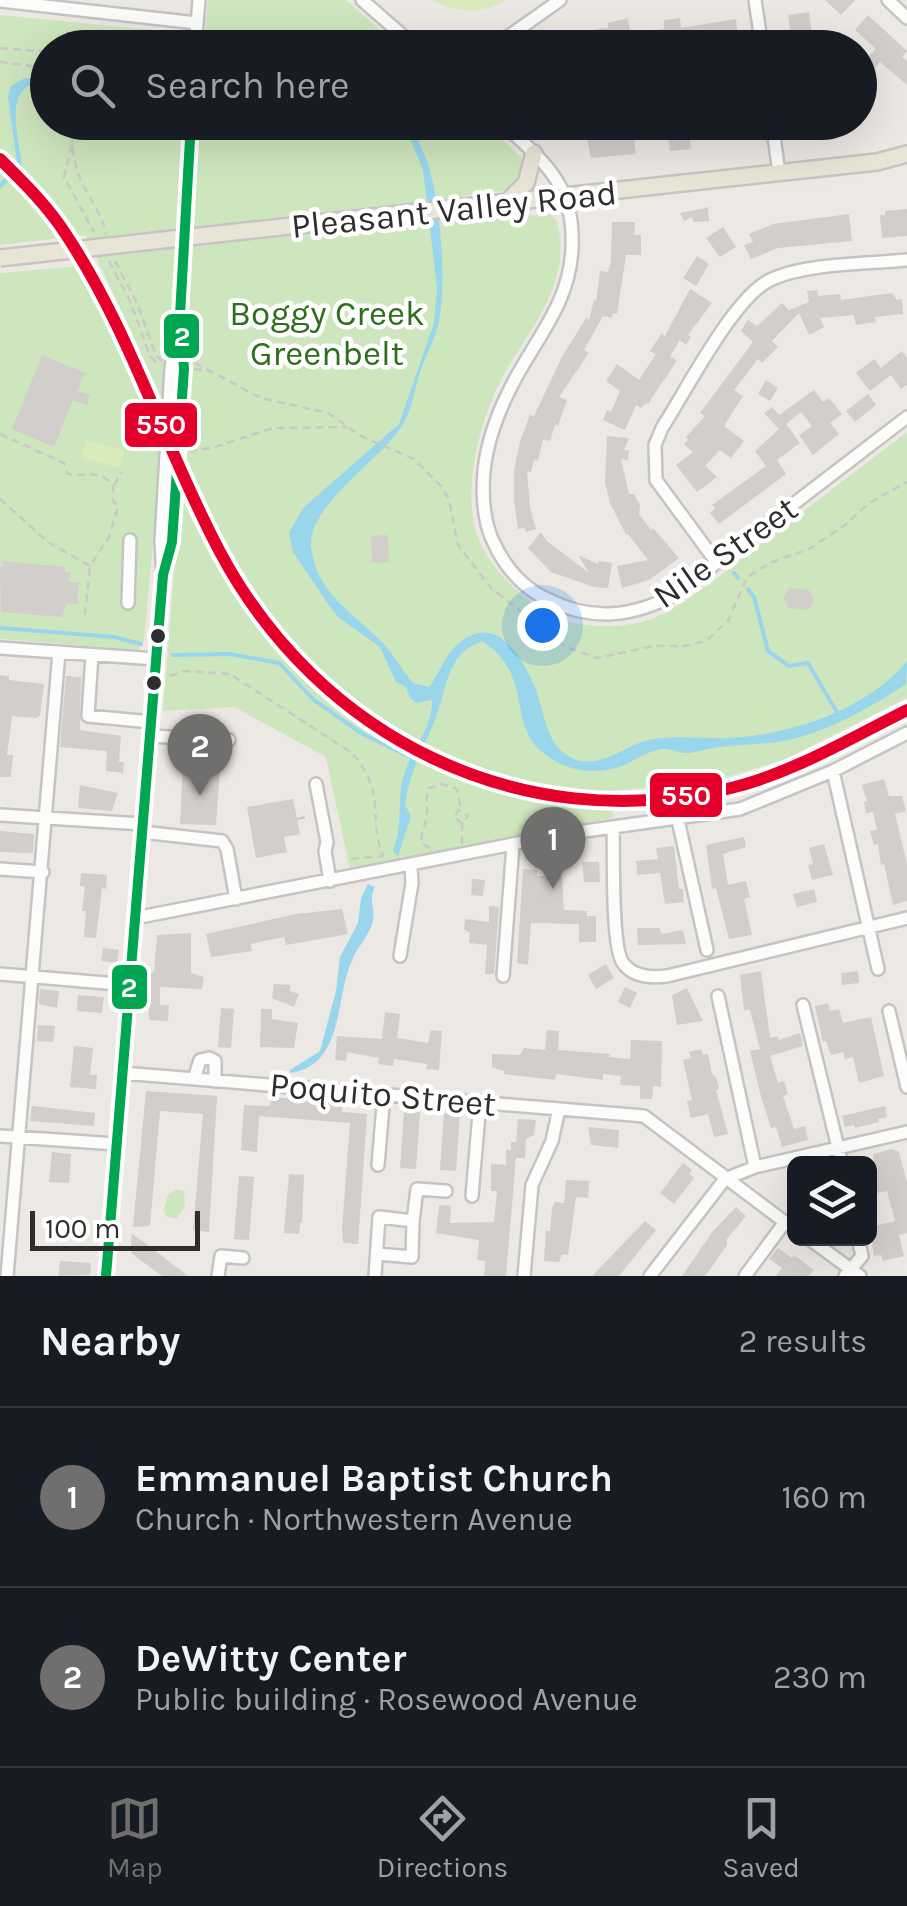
<!DOCTYPE html>
<html lang="en">
<head>
<meta charset="utf-8">
<style>
	:root { --surface:#171b24; --page:#20242c; --text:#f1f3f6; --muted:#9ea1a6; --line:#363941; --accent:#706f6e }
	body { margin:0; font-family:Karla,sans-serif; background:var(--page); color:var(--text) }
	.controls { position:absolute; right:30px; bottom:30px; display:grid; overflow:hidden; border-radius:15px; box-shadow:0 10px 40px #0002 }
	.controls button { width:90px; height:90px; display:grid; place-items:center; padding:0; border:0; border-bottom:2px solid var(--line); background:var(--surface); color:var(--text); font:50px sans-serif }
	.scale { position:absolute; left:30px; bottom:25px; width:170px; box-sizing:border-box; padding-left:10px; border:5px solid #2e2e2e; border-top:0; font-size:28px; line-height:35px; white-space:nowrap; color:#2e2e2e; -webkit-text-stroke:8px #fff; paint-order:stroke }
	.you { position:absolute; left:542px; top:625px; width:35px; height:35px; margin:-25px; border:8px solid #fff; border-radius:50%; background:#1a73e8; box-shadow:0 0 0 15px #1a73e833 }
	.badge { display:grid; place-items:center; width:65px; height:65px; border-radius:50%; background:var(--accent); color:#fff; font-size:32px; font-weight:700 }
	.pin { position:absolute; translate:-50% -82px; filter:drop-shadow(0 2px 5px #0008) }
	.pin::after { content:''; position:absolute; top:52px; width:35px; height:30px; background:inherit; clip-path:polygon(0 0,100% 0,50% 100%) }
	.list { margin:0; padding:0; list-style:none }
	h2 { display:flex; justify-content:space-between; align-items:center; height:130px; margin:0; padding:0 40px; font-size:42px }
	h2 small { font-size:32px; font-weight:400; color:var(--muted) }
	.list li { display:grid; grid-template-columns:65px 1fr auto; gap:30px; align-items:center; box-sizing:border-box; height:180px; padding:0 40px; border-top:2px solid var(--line) }
	.list b { display:block; font-size:38px; white-space:nowrap }
	.list p { margin:0; font-size:32px; white-space:nowrap; color:var(--muted) }
	.list em { font-size:32px; font-style:normal; color:var(--muted) }
	.icon { flex:none; width:55px; height:55px; fill:none; stroke:currentColor; stroke-width:2; stroke-linecap:round; stroke-linejoin:round }
	.map { position:relative; flex:none; width:907px; height:1276px; overflow:hidden }
	.search { position:absolute; background:var(--surface); box-shadow:0 10px 40px #0002; left:30px; right:30px; top:30px; height:110px; display:flex; align-items:center; gap:25px; box-sizing:border-box; padding:0 35px; border-radius:55px; color:var(--muted); font-size:38px }
	.sheet { height:490px; background:var(--surface) }
	nav { display:flex; justify-content:space-around; align-items:center; box-sizing:border-box; height:140px; border-top:2px solid var(--line); background:var(--surface); font-size:28px; color:var(--muted) }
	nav a { display:grid; justify-items:center; gap:5px }
	nav .on { color:var(--accent) }
	.map>svg:first-child { display:block }
	.green { fill:#cee6be }
	.pitch { fill:#d9eabb }
	.water { fill:#99d6ec }
	.lines { fill:none; stroke-linecap:round; stroke-linejoin:round }
	.stream { stroke:#99d6ec; stroke-width:4 }
	.building { fill:#d1cecb }
	.minor-casing { stroke:#c5c4c5; stroke-width:16 }
	.major-casing { stroke:#c6c5c4; stroke-width:20 }
	.path { stroke:#c9c9c8; stroke-width:2.5; stroke-dasharray:8 5; stroke-linecap:butt }
	.minor { stroke:#fcfcfb; stroke-width:11 }
	.major { stroke:#e8e4d6; stroke-width:15 }
	.major-bridge-casing { stroke:#c6c5c4; stroke-width:20; stroke-linecap:butt }
	.major-bridge { stroke:#e8e4d6; stroke-width:15 }
	.bus-1-casing { stroke:#fff; stroke-width:18 }
	.bus-1 { stroke:#00a651; stroke-width:10 }
	.rail-1-casing { stroke:#fff; stroke-width:20 }
	.rail-1 { stroke:#e4002b; stroke-width:12 }
	.bus-dot { fill:#2e2e2e; stroke:#fff; stroke-width:4 }
	.labels { text-anchor:middle; stroke-width:9; stroke-linejoin:round; paint-order:stroke }
	.street-label { font-size:35px; fill:#2e2e2e; stroke:#fff }
	.park-label { font-size:35px; fill:#2c6e1b; stroke:#fff }
	.line-badge { stroke:#fff; stroke-width:4 }
	.badge-label { font-size:28px; text-anchor:middle; font-weight:bold; fill:#fff }
</style>
</head>
<body>
<div class="map">
<svg width="907" height="1276" viewBox="0 0 907 1276">
	<rect width="100%" height="100%" fill="#ece8e4"/>
	<path class="green" d="M208 0H346L399 47 48 48V122L483 123 520 156 527 172 510 190 461 196 463 220 550 214 556 219C575 281 530 327 502 378 480 419 460 495 479 540 491 568 515 591 539 608 565 627 611 630 642 622 678 613 732 566 762 543 810 506 859 469 907 432V698L783 760 710 782 611 791 613 818 350 870 326 757 234 707 163 711 184 446 86 235 0 245V15L205 35Z
		M80 266 163 434 144 641 138 650 0 639V273Z
		M177 1189 184 1191 185 1207 176 1219 166 1216 164 1210 168 1195Z"/>
	<path class="pitch" d="M432 0H507C481 14 457 14 432 0Z
		M86 440 124 450 120 468 81 458Z"/>
	<path class="water" d="M253 35 290 40 311 47 246 41 206 47 223 37Z
		M25 78 47 81V89L38 83C1 88 21 143 22 169L0 189V183L17 163 8 96 11 86Z
		M400 123H410C416 136 423 150 428 164 441 203 448 291 437 330 432 344 425 358 420 372 415 388 412 408 404 423 383 459 306 506 311 547 317 594 351 611 381 641 393 653 402 670 413 683L429 687C439 675 443 659 454 648 492 609 520 652 535 687 545 712 545 747 574 759 603 770 626 743 653 739 679 735 704 739 729 738 791 735 868 709 907 661L906 684C872 707 828 731 789 740 763 745 738 744 713 748 705 749 698 752 690 753 680 754 671 748 661 749 644 752 634 762 619 767 591 776 562 770 541 751 507 721 534 675 482 641 475 644 468 647 462 653 445 672 443 702 433 725 421 752 409 775 405 805L411 816 398 856 393 851C404 823 396 802 404 774 412 749 433 727 432 700L416 703 410 698 406 687 396 682 380 647 338 617 328 604 293 552 289 533 303 508 399 424 434 323 437 288 423 170 405 126Z
		M368 884 375 887C367 901 377 910 372 924 368 937 358 946 353 958 334 996 346 1065 290 1073V1070L320 1051 336 991 340 957 358 923 361 898Z"/>
	<g class="lines">
		<path class="stream" d="M734 573 738 578
			M748 589 754 597 768 651 789 666 808 663 838 714
			M0 628 114 637 141 644
			M173 655 230 654 279 663 314 700 361 733 414 759"/>
	</g>
	<path class="building" d="M825 0H855L841 15Z
		M809 12 812 34 791 37 788 15Z
		M868 15 907 51 902 57 907 61V85L880 62 875 68 866 59 876 49 855 30Z
		M628 18 631 40 621 41 619 48H580V42L597 39 596 29 608 28V23Z
		M680 18 681 28 736 19 738 39 725 43 726 48H640L638 32 664 29V20Z
		M637 122H748V129H745V134L728 135V131L689 135 691 149 670 151 668 136 634 140 636 154 591 158 586 134Z
		M802 122H825L826 134 804 137Z
		M711 207 708 209 709 221 693 222 692 217 684 221 680 213Z
		M907 209V236L882 238 880 215H885V211Z
		M849 214 852 241 778 248 751 259 744 245 753 242 749 234 773 224Z
		M612 222H635L634 235H641V255H626L617 314 613 313 612 318 603 316 584 350 589 353 559 397 567 400 558 426 555 425 550 441 543 439 538 461 534 460 531 472 527 471 530 507 536 529 526 532 524 528 518 529 514 500V470L520 442 530 415 534 416 562 357 586 318 589 320 594 300 596 301 600 271 608 272 611 261Z
		M723 227 736 247 720 257 706 238Z
		M697 256 709 264 696 286 683 278Z
		M690 289 712 303 688 335 691 337 686 345 680 340 670 356 677 361 657 390 648 404 646 403 641 408 636 405 625 430 603 420 607 410 611 412 620 391 606 381 617 364 639 380 656 354 650 351 662 333 665 336Z
		M817 290 818 296 840 294 841 300 892 293 897 300 902 299 903 314 875 317 876 322 856 325 854 315 820 318 824 327 809 335 799 313 772 341 778 347 762 363 758 359 734 390 743 396 724 426 744 441 731 458 720 450 705 466 717 477 697 492 676 465 693 452 684 444 688 440 686 437 705 416 700 413 753 342 741 331 748 320 757 326 782 303 789 310 809 302 807 291Z
		M902 351 907 358V385L901 389 891 375 870 391 856 373 874 359 881 368Z
		M42 355 85 373 77 391 90 395 87 405 73 400 54 447 12 429Z
		M766 380 778 388 770 401 758 394Z
		M814 390 823 402 829 398 842 414 830 423 839 434 813 455 799 435 812 426 801 412 786 424 800 443 777 460 786 474 719 524 710 513 715 508 712 505 766 466 755 451 779 429 764 413 772 407 779 415Z
		M868 394 876 405 855 422 846 411Z
		M607 436 629 438 624 450H629L628 460 621 459 629 494H634L640 505 639 514 651 530 653 528 679 558 649 580 622 588 617 566 648 560 628 534 626 535 610 503 605 482Z
		M541 532 547 541 589 573 578 555 598 564 599 561 612 563 608 588 594 587 551 572 528 548Z
		M388 535 389 562 372 563 371 536Z
		M3 561 65 567V572H70L69 582H79L77 604 67 603 62 617 1 612 0 567H3Z
		M790 588 809 590 815 600 808 610 789 608 783 598Z
		M0 675 9 676V680L44 684 40 715 37 718 12 716 7 755H13L11 777H0Z
		M66 676 81 677 80 730 121 736 119 762H124L123 773 106 771 107 751 60 747Z
		M183 767 220 768 216 825 180 824Z
		M884 779 889 796H902L906 811 895 814 907 864V901L893 905 884 864 881 865 878 844 874 845 870 831 877 830 873 812 866 813 864 802 867 801 862 785Z
		M80 785 118 793 112 811 78 808Z
		M293 799 300 834 284 837 287 852 256 858 247 807Z
		M0 831 34 834 33 853 0 852Z
		M744 837 746 847 723 854 728 885 746 881 750 897 744 899 752 935 729 939 716 888 712 889 706 845Z
		M824 844 833 875 812 880 808 865 813 864 809 848Z
		M674 846 679 889H683L684 902 665 904 660 873 637 875 636 861 658 859 656 848Z
		M582 862H599L600 882H584Z
		M523 869 537 870V876H562L564 910 587 911V916H596V942H579V924L531 923 528 965 517 963Z
		M81 873 107 875 106 889 102 888 96 938 84 937 86 911H82L85 887 80 886Z
		M472 879 485 880 483 896 471 895Z
		M814 889 817 902 797 907 793 894Z
		M489 906 499 907 494 974H485L487 945 469 943 470 933 464 929 465 919 489 922Z
		M342 909 348 934 286 945 284 937 251 944 252 951 211 957 206 934 296 914Z
		M637 928H660L661 934 683 930 686 944 638 945Z
		M191 933V973L204 977 202 989 160 987V1005H169L168 1021 149 1020 148 974 154 971 157 935Z
		M103 948 119 950 117 963 101 961Z
		M606 964 614 978 596 989 588 975Z
		M761 971 770 1038 778 1036 779 1040 800 1033 803 1046 770 1056 778 1083 784 1081 788 1094 783 1096 794 1129 805 1126 808 1140 782 1147 776 1127 771 1128 760 1093 750 1051 760 1049 750 1010H744L740 975Z
		M858 971 859 983 842 985 841 973Z
		M274 984 290 985V991L299 994 294 1007 272 998Z
		M625 987 637 993 630 1008 618 1002Z
		M687 988 703 1021 677 1025 672 995Z
		M40 989 59 991 57 1008 39 1004Z
		M78 995 104 997 102 1013 77 1011Z
		M828 1003 830 1011 839 1009 843 1023 871 1017 884 1076 859 1083 853 1057 845 1059 843 1052 831 1055 826 1041 823 1042 815 1006Z
		M221 1008 234 1009 231 1048 218 1047Z
		M261 1009H272V1019L298 1023 294 1048 260 1047Z
		M385 1012 400 1014 397 1038 428 1043 431 1030 442 1031 439 1070 426 1069 427 1064 394 1059 393 1066 378 1064 379 1058 347 1052 346 1061 335 1060 337 1036 382 1039Z
		M38 1025 55 1026 53 1042 37 1041Z
		M547 1030 559 1031 558 1050 610 1054 609 1057 630 1059 631 1040 662 1041 661 1087 653 1086 652 1099H640V1086L620 1085 621 1076 603 1074V1080L556 1074 555 1080 504 1074V1071L492 1067V1054L520 1055 524 1048 545 1050Z
		M74 1046 93 1048 90 1075H97L96 1089 70 1087Z
		M701 1049 703 1055 708 1054 712 1074 716 1077 719 1089 716 1090 728 1134 714 1137 708 1114 691 1118 687 1101 692 1100 683 1060 691 1058 689 1052Z
		M146 1091 217 1096 209 1232 193 1230 203 1114 160 1111 150 1226 133 1227Z
		M271 1097 342 1103V1112L367 1114 358 1244 343 1243 342 1229 350 1123 259 1116 257 1152 241 1150 244 1105 270 1106Z
		M32 1106 95 1113 94 1126 30 1121Z
		M885 1106 887 1117 878 1119 879 1122 855 1128 854 1125 845 1127 842 1116Z
		M404 1111 420 1112 416 1169 400 1168Z
		M444 1113 460 1114 456 1171 440 1170Z
		M518 1119 536 1120 534 1135 526 1139 525 1158H516L506 1276H484L485 1261 477 1260 479 1240 436 1233 439 1205 451 1206 450 1223 494 1222 497 1191H491V1164L506 1165V1150H511V1142H516Z
		M588 1127 619 1130 618 1148 591 1145Z
		M892 1149 899 1152 907 1182V1233L899 1235 904 1256 883 1261 881 1255 874 1256 870 1227 895 1221 887 1191 876 1193 870 1165 874 1163 873 1154Z
		M52 1152 71 1154 69 1183 49 1182Z
		M683 1163 692 1170 689 1174 694 1178 674 1204 660 1193Z
		M289 1174 304 1175 302 1223H300L299 1234 284 1233Z
		M239 1176 254 1177 249 1240 234 1239Z
		M566 1180 589 1181 588 1198 576 1197 568 1255 562 1254 559 1262 544 1261 546 1231H550L552 1208 555 1202 564 1203Z
		M736 1207 746 1216 727 1239V1245L709 1271 705 1276H682L713 1231Z
		M645 1221 656 1230 619 1276H592Z
		M132 1234 141 1240 188 1276H162L131 1253 135 1247H131Z
		M778 1248 792 1258 794 1255 814 1270 809 1276H776L782 1268 769 1259Z
		M60 1261 91 1263 90 1275 59 1276Z"/>
	<g class="lines">
		<g class="minor-casing">
			<path id="minor" d="M362 0 417 48
				M755 0 762 48
				M888 0 907 18
				M0 1 197 23
				M195 48 199 0
				M492 48 560 0
				M501 122C544 162 575 184 572 248 570 303 536 338 512 385 498 412 487 441 484 471 482 494 483 518 492 539 503 564 521 587 547 599 592 622 633 617 676 594L907 417
				M772 122 779 173
				M167 561 172 542 184 369 182 331
				M717 563 656 480 655 445 662 428C686 391 733 298 770 280 805 263 867 264 907 260
				M128 603 130 540
				M0 648 156 659
				M92 655 88 716 151 722
				M149 736 229 740
				M833 771 878 969
				M316 784 327 842 325 851 330 881
				M0 815 142 824
				M678 820 707 950
				M613 827C614 852 611 947 623 963 633 977 651 978 667 976L907 918
				M142 832 222 841 227 849 236 899
				M0 869 43 872
				M135 918 564 834 740 809 833 771 907 733
				M400 956 412 883 411 866
				M0 974 129 985
				M503 976 513 845
				M718 996 755 1167
				M803 1005 842 1164
				M889 1011 907 1087
				M122 1073 644 1116 794 1229
				M194 1079 200 1060 209 1058 215 1061V1081
				M0 1136 116 1144
				M378 1165 384 1094
				M472 1196 480 1102
				M808 1238 860 1276
				M377 1254 412 1257 413 1221
				M7 1276 59 652
				M106 1276 163 581 161 542 171 368 180 315 191 122
				M218 1276 221 1256 243 1258
				M375 1276 379 1217 413 1221 417 1189 446 1191
				M524 1276 532 1185 552 1141 559 1109
				M650 1276 725 1179 755 1167 907 1132
				M745 1276 785 1222
				M845 1276 862 1256 858 1238"/>
		</g>
		<g class="major-casing">
			<path id="major" d="M506 203 526 183 534 153
				M463 207 877 162 907 154"/>
		</g>
		<path class="path" d="M0 48 48 52
			M90 48 102 28
			M0 62 48 68
			M71 122C72 141 73 163 81 181 90 200 102 213 106 235
			M72 145 64 177 94 232
			M109 261 130 301 150 356 159 365
			M115 261 137 303 156 355 162 361
			M195 363 261 398 328 413 361 436 414 459 442 487 449 500 458 545 491 588 566 647 597 658 654 646H685L706 641 728 621 747 577 770 563 811 548 845 525 869 503 907 482
			M194 369 211 371
			M0 434 64 463 68 474C87 477 99 469 113 485V501L118 506 109 537 90 566 48 542 0 499
			M189 451 212 448 273 428 347 427
			M114 485 122 472
			M85 615 90 567
			M170 676 183 671 230 674 352 753C388 795 367 815 383 856
			M297 819 310 816
			M462 844V823L468 816 459 810 454 817 462 823
			M430 848 422 844C420 834 424 830 426 820 429 809 424 799 429 788L442 784 457 789 461 809
			M351 859 384 856"/>
		<use href="#minor" class="minor"/>
		<use href="#major" class="major"/>
		<g class="major-bridge-casing">
			<path id="major-bridge" d="M0 258 463 207"/>
		</g>
		<use href="#major-bridge" class="major-bridge"/>
		<g class="bus-1-casing">
			<path id="bus-1" d="M106 1276 163 575 172 542 184 369 180 315 191 122"/>
		</g>
		<use href="#bus-1" class="bus-1"/>
		<g class="rail-1-casing">
			<path id="rail-1" d="M0 159C23 182 47 205 65 233 131 332 164 447 220 552 319 738 520 837 727 789 791 774 849 739 907 710"/>
		</g>
		<use href="#rail-1" class="rail-1"/>
	</g>
	<g class="bus-dot">
		<circle cx="158" cy="636" r="9"/>
		<circle cx="154" cy="683" r="9"/>
	</g>
	<g class="labels">
		<g class="street-label">
			<text transform="translate(454 209) rotate(-6)" y="12">Pleasant Valley Road</text>
			<text transform="translate(725 552) rotate(-35)" y="12">Nile Street</text>
			<text transform="translate(383 1094) rotate(5)" y="12">Poquito Street</text>
		</g>
		<g class="park-label">
			<text x="327" y="325">Boggy Creek<tspan x="327" dy="40">Greenbelt</tspan></text>
		</g>
	</g>
	<g class="line-badge">
		<rect x="162" y="312" width="39" height="48" rx="10" fill="#00a651"/>
		<rect x="123" y="401" width="76" height="48" rx="10" fill="#e4002b"/>
		<rect x="648" y="771" width="76" height="48" rx="10" fill="#e4002b"/>
		<rect x="110" y="963" width="39" height="48" rx="10" fill="#00a651"/>
	</g>
	<g class="badge-label">
		<text x="182" y="346">2</text>
		<text x="161" y="434">550</text>
		<text x="686" y="805">550</text>
		<text x="129" y="997">2</text>
	</g>
</svg>
<div class="controls">
<button><svg class="icon" aria-label="layers" viewBox="0 0 24 24"><path d="M12 4l9 5-9 5-9-5zM3 14l9 5 9-5"/></svg></button>
</div>
<div class="scale">100 m</div>
<div class="you"></div>
<div class="pin badge" style="left:553px;top:889px">1</div>
<div class="pin badge" style="left:200px;top:796px">2</div>
<div class="search"><svg class="icon" aria-label="search" viewBox="0 0 24 24"><circle cx="10" cy="10" r="6"/><path d="M15 15l6 6"/></svg>Search here</div>
</div>
<section class="sheet">
<h2>Nearby<small>2 results</small></h2>
<ul class="list">
<li><span class="badge">1</span><div><b>Emmanuel Baptist Church</b><p>Church · Northwestern Avenue</p></div><em>160 m</em></li>
<li><span class="badge">2</span><div><b>DeWitty Center</b><p>Public building · Rosewood Avenue</p></div><em>230 m</em></li>
</ul>
</section>
<nav>
<a class="on"><svg class="icon" aria-label="map" viewBox="0 0 24 24"><path d="M3 6l6-2 6 2 6-2v14l-6 2-6-2-6 2zM9 4v14M15 6v14"/></svg>Map</a>
<a><svg class="icon" aria-label="directions" viewBox="0 0 24 24"><path d="M12 3l9 9-9 9-9-9zM9 14v-3h6M13 9l2 2-2 2"/></svg>Directions</a>
<a><svg class="icon" aria-label="saved" viewBox="0 0 24 24"><path d="M7 4h10v16l-5-4-5 4z"/></svg>Saved</a>
</nav>
</body>
</html>
